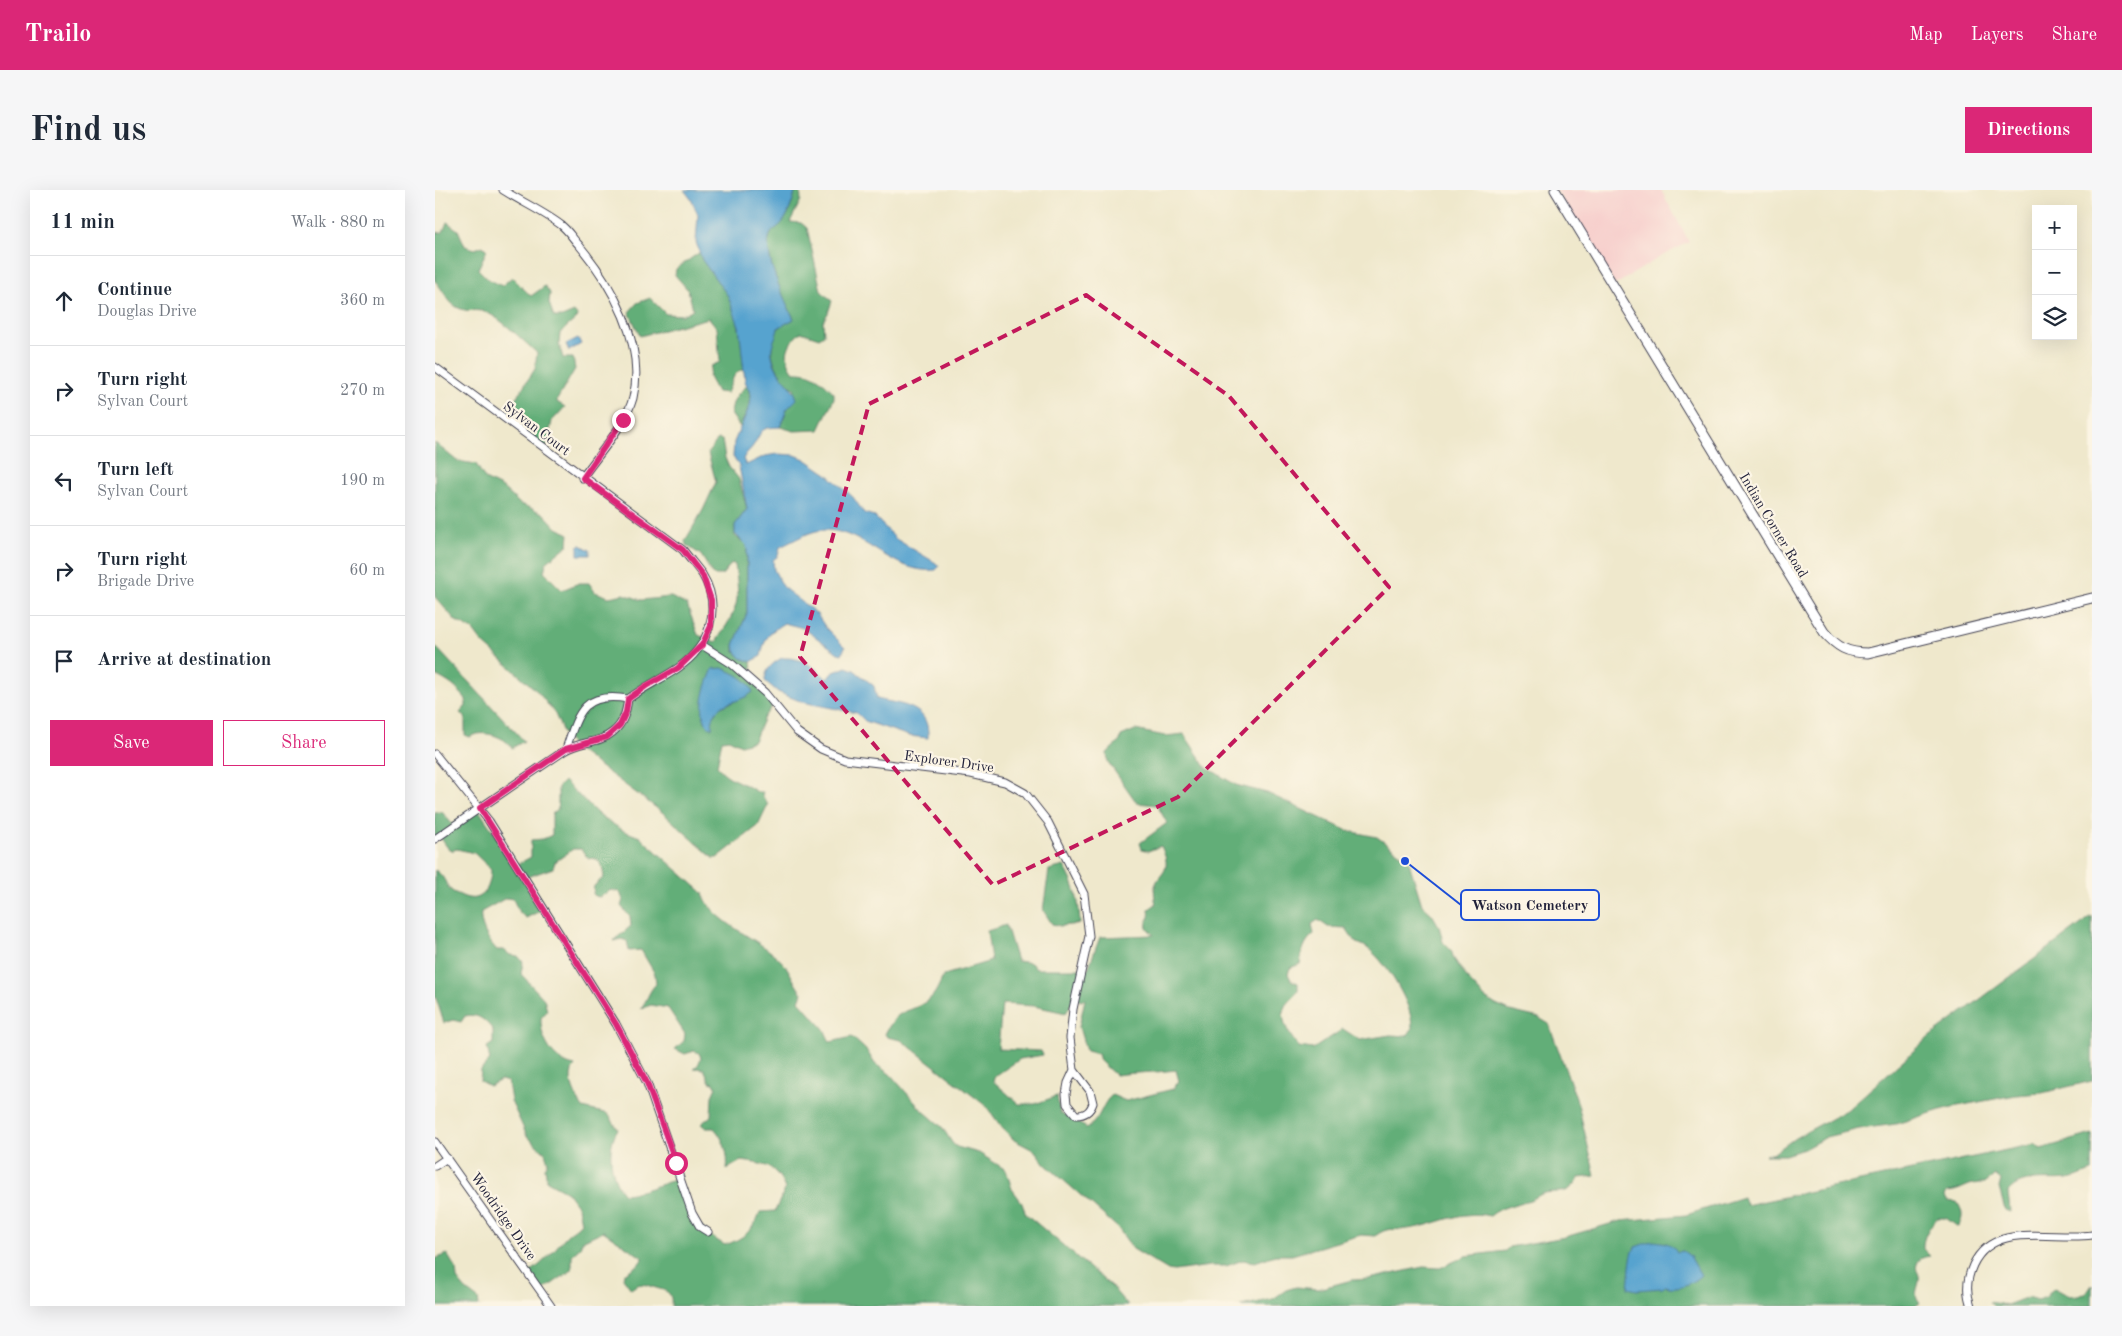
<!DOCTYPE html>
<html lang="en">
<head>
<meta charset="utf-8">
<style>
	:root { --surface:#fff; --page:#f6f6f7; --text:#1f2937; --muted:#747a83; --line:#e0e1e3; --accent:#db2777 }
	body { margin:0; font-family:"Old Standard TT",serif; background:var(--page); color:var(--text) }
	.controls { position:absolute; right:15px; top:15px; display:grid; overflow:hidden; border-radius:0px; box-shadow:0 5px 20px #0002 }
	.controls button { width:45px; height:45px; display:grid; place-items:center; padding:0; border:0; border-bottom:1px solid var(--line); background:var(--surface); color:var(--text); font:25px sans-serif }
	.stop { position:absolute; width:15px; height:15px; margin:-11px; border:4px solid #db2777; border-radius:50%; background:#fff }
	.stop.end { background:#db2777; border-color:#fff; box-shadow:0 1px 5px #0008 }
	.list { margin:0; padding:0; list-style:none }
	h2 { display:flex; justify-content:space-between; align-items:center; height:65px; margin:0; padding:0 20px; font-size:21px }
	h2 small { font-size:16px; font-weight:400; color:var(--muted) }
	.list li { display:grid; grid-template-columns:32px 1fr auto; gap:15px; align-items:center; box-sizing:border-box; height:90px; padding:0 20px; border-top:1px solid var(--line) }
	.list b { display:block; font-size:19px; white-space:nowrap }
	.list p { margin:0; font-size:16px; white-space:nowrap; color:var(--muted) }
	.list em { font-size:16px; font-style:normal; color:var(--muted) }
	.actions { display:flex; gap:10px; padding:15px 20px }
	.actions a { flex:1; padding:11px 0; border:1px solid var(--accent); border-radius:0px; text-align:center; font-size:18px; color:var(--accent) }
	.actions .main { background:var(--accent); color:#fff }
	.icon { flex:none; width:28px; height:28px; fill:none; stroke:currentColor; stroke-width:2; stroke-linecap:round; stroke-linejoin:round }
	.map { position:relative; flex:none; width:1657px; height:1116px; overflow:hidden; border-radius:0px }
	header { display:flex; align-items:center; gap:30px; box-sizing:border-box; height:70px; padding:0 25px; background:var(--accent); color:#fff }
	header strong { font-size:24px }
	nav { display:flex; gap:28px; margin-inline-start:auto; font-size:18px }
	.intro { display:flex; align-items:center; justify-content:space-between; box-sizing:border-box; height:120px; padding:0 30px }
	h1 { margin:0; font-size:35px }
	.button { padding:12px 22px; border-radius:0px; background:var(--accent); color:#fff; font-size:18px; font-weight:700 }
	main { display:flex; gap:30px; padding:0 30px }
	aside { flex:1; background:var(--surface); border-radius:0px; box-shadow:0 5px 20px #0002 }
	.map>svg:first-child { display:block }
	.built { fill:#f7d0cd }
	.forest { fill:#62ae78; stroke:#42685a; fill-rule:evenodd }
	.water { fill:#57a3cf; stroke:#3c6285 }
	.lines { fill:none; stroke-linecap:round; stroke-linejoin:round }
	.minor-casing { stroke:#414051; stroke-width:9 }
	.tertiary-casing { stroke:#414051; stroke-width:11 }
	.minor { stroke:#fff; stroke-width:7 }
	.tertiary { stroke:#fff; stroke-width:9 }
	.route { stroke:#db2777; stroke-width:6 }
	.marked { fill:none; stroke:#c2185b; stroke-width:4; stroke-dasharray:10 6; stroke-linejoin:round }
	.labels { text-anchor:middle; stroke-width:4.5; stroke-linejoin:round; paint-order:stroke }
	.street-label { font-size:14px; fill:#22223b; stroke:#fcf5e5 }
	.leader { fill:none; stroke:#1d4ed8; stroke-width:2 }
	.callout-dot { fill:#1d4ed8; stroke:#fcf5e5; stroke-width:2 }
	.callout { fill:#fcf5e5; stroke:#1d4ed8; stroke-width:2 }
	.callout-label { font-size:15px; text-anchor:middle; font-weight:bold; fill:#22223b }
</style>
</head>
<body>
<header>
<strong>Trailo</strong>
<nav><a>Map</a><a>Layers</a><a>Share</a></nav>
</header>
<div class="intro"><h1>Find us</h1><a class="button">Directions</a></div>
<main>
<aside>
<h2>11 min<small>Walk · 880 m</small></h2>
<ul class="list">
<li><svg class="icon" aria-label="ahead" viewBox="0 0 24 24"><path d="M12 20V5M6 11l6-6 6 6"/></svg><div><b>Continue</b><p>Douglas Drive</p></div><em>360 m</em></li>
<li><svg class="icon" aria-label="right" viewBox="0 0 24 24"><path d="M7 20v-9h11M14 6l5 5-5 5"/></svg><div><b>Turn right</b><p>Sylvan Court</p></div><em>270 m</em></li>
<li><svg class="icon" aria-label="left" viewBox="0 0 24 24"><path d="M17 20v-9H6M10 6l-5 5 5 5"/></svg><div><b>Turn left</b><p>Sylvan Court</p></div><em>190 m</em></li>
<li><svg class="icon" aria-label="right" viewBox="0 0 24 24"><path d="M7 20v-9h11M14 6l5 5-5 5"/></svg><div><b>Turn right</b><p>Brigade Drive</p></div><em>60 m</em></li>
<li><svg class="icon" aria-label="arrive" viewBox="0 0 24 24"><path d="M6 21V4h12l-3 4 3 4H6"/></svg><div><b>Arrive at destination</b></div></li>
</ul>
<div class="actions"><a class="main">Save</a><a>Share</a></div>
</aside>
<div class="map">
<svg width="1657" height="1116" viewBox="0 0 1657 1116">
	<rect width="100%" height="100%" fill="#fcf5e5"/>
	<filter id="ink" filterUnits="userSpaceOnUse"><feTurbulence type="fractalNoise" baseFrequency=".02" numOctaves="2"/><feDisplacementMap in="SourceGraphic" scale="10" xChannelSelector="R" yChannelSelector="G"/><feConvolveMatrix kernelMatrix="1 2 1 2 8 2 1 2 1" color-interpolation-filters="sRGB"/></filter>
	<filter id="wash" filterUnits="userSpaceOnUse"><feTurbulence type="fractalNoise" baseFrequency=".0096" numOctaves="4" result="noise"/><feDisplacementMap in="SourceGraphic" scale="20" xChannelSelector="R" yChannelSelector="G"/><feGaussianBlur stdDeviation="1.12" result="paint"/><feColorMatrix in="noise" values="0 0 0 0 0 0 0 0 0 0 0 0 0 0 0 0 0 1.4 0 .05"/><feComposite in="paint" operator="in"/></filter>
	<g filter="url(#wash)">
		<rect width="100%" height="100%" fill="#efe8cc"/>
		<path class="built" d="M1121 0H1226L1254 52 1225 67 1180 95Z"/>
		<path class="forest" d="M361 0H365L366 10 355 32 366 33 372 38 386 101 397 111 393 123 388 131 389 145 384 148 366 142C352 153 347 167 359 182 377 181 387 190 399 203V208L384 240 359 241 345 237 360 199C342 187 329 160 342 140 346 135 354 132 359 129 351 112 325 61 336 43 339 39 344 37 347 33 355 23 357 11 361 0Z
			M12 32 23 40 30 56 40 59 48 56 52 60 43 79 53 89 67 96 77 87 96 106 110 96 115 103 114 113 119 127H127L139 122 143 127 125 143 124 154 128 168H138L140 179 122 210V212L130 217 117 231 111 258 70 224 100 179 102 163C89 152 65 127 50 122 42 119 33 122 26 119 13 115 9 100 0 91V43L8 42Z
			M265 62C271 80 285 91 294 108 306 130 306 156 309 181L305 180 299 186 292 203 282 202 274 187 276 176 285 172 282 138 274 128 205 146 194 122 202 113 215 108 231 124 248 125 258 119 253 100 240 85 241 79Z
			M312 196C319 211 311 223 305 237L296 224C297 211 301 204 312 196Z
			M283 249 287 250 290 268 294 277 304 289 312 319 300 335V346L312 355V423L299 455V461L306 468 316 472 318 490 338 515 329 527 319 551 306 555 294 549 287 550 282 576C294 591 307 591 322 602H328L327 605 333 615 323 636 282 668H278L227 622 144 561 131 549 120 524 103 502 47 452 38 440 21 431 0 407V253L22 271 41 274 50 289 68 298 85 314 108 323 122 338 134 344 133 355 111 373 109 382 127 400 144 393H154L160 402 174 407 189 404 206 410 236 407 252 415 263 445 281 452C302 419 306 414 300 375L297 373 287 385H278L266 365 251 355 250 351 268 320 281 292 273 263ZM312 506 284 518 277 528 270 532 268 517Z
			M0 456 89 551 77 558C70 546 46 539 35 547L30 545V527L25 523 31 516V509C20 496 14 492 0 485Z
			M700 540 730 546 749 544 771 577 801 595 832 603 913 641 942 647 973 669 987 715 997 724 1004 736 1008 752 1016 760 1019 769 1035 792 1050 808 1061 815 1075 821 1104 828 1114 834 1143 914 1160 986 1144 988C1132 1007 1126 1000 1110 1003 1105 1004 1100 1008 1095 1010 1080 1015 1067 1016 1055 1026 1025 1019 1001 1036 972 1039 956 1041 954 1036 940 1046L926 1045 857 1065H840L820 1072 808 1070 791 1076H775L739 1081 733 1080 698 1059 683 1038 610 974 600 961 579 950 568 939 551 916 466 850 452 847 450 844C465 815 470 826 492 811 501 805 504 794 509 785L556 771 552 741 571 735 582 771 596 773 601 779H653L665 747 719 745C704 732 717 733 714 719L721 714C712 679 743 691 726 656L713 661 707 659 705 653 732 633 722 615 702 613 673 572 672 563 685 551 686 546ZM883 730 893 737 911 738 921 753C942 756 968 801 974 820 976 826 977 833 977 839L972 846 955 845 925 850 908 839 878 859 864 857C856 847 844 831 850 816 852 812 860 806 863 801V793L856 790 853 784 855 778 865 774C867 761 869 752 879 744L877 734ZM641 806 645 810 650 809 644 837 651 861 663 864 665 871 680 885C701 882 720 883 741 880L744 891 738 899 691 911 677 905C666 914 667 928 652 938L625 923 622 906 600 914H584L558 891 560 886 585 869 608 865 606 861 563 859 567 814 599 816 631 823Z
			M129 591 165 626 189 641 205 647 268 703C277 734 328 749 349 774 356 782 359 794 367 803L364 811 389 839 395 852 417 847 432 861 440 874 455 884 484 917 507 937 518 954 522 957 544 963 571 980 577 999 586 1011 591 1024 676 1096 693 1116H236C238 1100 230 1101 218 1097 208 1094 205 1092 196 1099L188 1088 189 1084 203 1075 208 1068 168 1041 147 1051 145 1058 137 1065V1080L107 1101 95 1082C110 1072 120 1059 131 1046 135 1041 142 1039 146 1033L143 1017 132 1002 112 991 110 978 113 972 110 963 92 946 76 911 73 892 66 890 54 896 45 891 46 880 55 870 52 857 58 853V840C50 830 43 823 30 826L26 832 18 830 9 833 0 805V680C11 687 9 694 17 701 19 703 24 704 27 706 48 715 56 697 56 679L39 663 22 659 15 661 5 647 0 649V623L7 622 17 634 43 619 81 675 96 667V650L108 649 117 645V624L123 619V597ZM138 659H146L153 668 162 669 167 676 169 687 159 696 158 705 164 707 176 700 185 702 188 710 186 716 195 727 196 736 178 751 187 749 192 751 194 761 206 760 220 784 221 794C213 802 213 810 205 819L216 815 233 818 250 844 249 851 240 859 250 864 259 861 264 863 266 868 263 875 259 878 269 879 275 892 279 893 281 897 277 906 276 926 266 934 271 938H279C289 948 294 966 292 979L306 971C329 974 342 975 350 999L340 1021 325 1022C319 1040 308 1049 290 1055 259 1038 255 1020 243 989 225 994 206 1003 189 1004 175 989 171 956 183 939L173 924 148 918C141 907 130 887 140 876 118 872 105 849 106 828L112 821 109 809 86 784 88 772 83 766 75 765 69 760H62C53 751 44 734 46 722L71 708 78 709 84 722 91 728 105 721 106 719 89 688 118 678 120 672Z
			M629 676C641 695 644 712 645 734L625 736 617 734 608 720 614 680Z
			M1657 726V891L1607 903 1581 905 1512 918 1461 934 1424 939 1391 947 1369 959 1350 965H1330L1339 963 1360 948 1412 920 1493 848Z
			M1657 944V981C1650 983 1645 986 1638 988 1619 993 1588 983 1573 1002L1575 1022 1570 1020 1564 998 1566 990 1560 985 1550 993C1531 992 1529 1001 1512 1002L1510 1006 1512 1011 1522 1012C1528 1021 1529 1028 1523 1037L1511 1028H1502C1494 1037 1487 1048 1488 1059L1495 1066C1489 1067 1484 1068 1482 1074 1480 1080 1483 1081 1484 1086 1486 1095 1476 1105 1485 1113L1480 1116H806L838 1109 851 1100 861 1097 883 1099 917 1090 934 1089 988 1077 1005 1078 1031 1066 1070 1061 1074 1057 1130 1047 1185 1031 1251 1025 1308 1007 1311 1015 1600 954 1606 959Z
			M12 1064 21 1079 22 1089 30 1099 43 1109 44 1116H0V1069Z
			M1657 1095V1116H1558L1554 1112 1572 1115 1593 1107 1603 1110 1611 1107 1619 1098 1635 1106 1651 1104Z"/>
		<path class="water" d="M249 0H361C357 11 355 23 347 33 344 37 339 39 336 43 325 61 351 112 359 129L343 138C342 147 335 154 337 165 340 187 358 192 362 209L352 219 345 237C327 238 328 238 320 253 317 259 311 262 308 269L311 275 330 266 342 264 360 265 370 269 392 284 418 307 429 323 439 326 461 349 501 373 504 377 501 380C459 385 431 342 392 340 376 339 359 351 345 357L343 366 338 370 339 380 349 398 381 423 391 438 410 457 407 464 403 463 368 438 349 433C334 442 329 449 326 466L316 472 306 468 300 461 299 455 312 423V360L311 355 300 344V335L312 319 304 276 298 267 299 252 315 215 316 205 310 191 304 136 293 106 267 70 261 52 263 25 256 9Z
			M143 148 146 154 134 161 131 154Z
			M146 355 155 360V365H143V356Z
			M347 468C366 467 379 476 392 489L397 483 411 477 419 480 439 496 442 509C467 515 495 515 493 548L474 546 430 531 422 523 367 512 343 502 330 491C330 480 337 473 347 468Z
			M287 478C299 483 313 489 318 502 300 517 277 508 277 539 259 527 271 494 278 479Z
			M1217 1051C1227 1052 1237 1052 1242 1062L1248 1061 1255 1066 1266 1085C1257 1094 1242 1100 1230 1096L1228 1098 1201 1100 1193 1098C1195 1084 1194 1069 1200 1057Z"/>
	</g>
	<g filter="url(#ink)">
		<g class="lines">
			<g class="minor-casing">
				<path id="minor" d="M68 0C87 12 109 22 126 35 133 40 138 49 144 55 177 95 211 154 198 208 191 234 163 265 147 288
					M0 177 248 360C254 368 261 376 267 384 288 418 274 457 243 478 227 489 209 497 193 509 191 522 189 533 178 542 164 554 144 551 129 561 86 590 43 619 0 649
					M267 455 297 474 330 503 362 542 386 559 410 569 536 584 570 592 590 603 613 632 649 704 654 746 638 819 635 848 639 880 633 893 631 904 632 914 641 925C650 925 655 922 658 913L655 901 639 880
					M131 559C143 523 148 501 193 509
					M0 564 54 631 181 834 212 893 257 1023 265 1037 273 1042
					M0 952 116 1116
					M0 976 12 968
					M1536 1116C1531 1103 1532 1088 1538 1075 1559 1030 1618 1051 1657 1045"/>
			</g>
			<g class="tertiary-casing">
				<path id="tertiary" d="M1120 0 1389 442C1402 457 1412 463 1433 463L1657 408"/>
			</g>
			<use href="#minor" class="minor"/>
			<use href="#tertiary" class="tertiary"/>
		</g>
	</g>
	<g class="lines" filter="url(#ink)">
		<path class="route" d="M188 230 148 288 248 360 268 386 276 410V436L267 455 243 478 211 496 193 509 191 522 185 535 172 547 131 559 45 618 181 834 212 893 241 973"/>
	</g>
	<path class="marked" d="M651 105 794 206 954 397 743 607 558 695 365 467 434 214Z"/>
	<g class="labels">
		<g class="street-label">
			<text transform="translate(102 238) rotate(37)" y="5">Sylvan Court</text>
			<text transform="translate(1339 335) rotate(59)" y="5">Indian Corner Road</text>
			<text transform="translate(514 571) rotate(8)" y="5">Explorer Drive</text>
			<text transform="translate(69 1026) rotate(55)" y="5">Woodridge Drive</text>
		</g>
	</g>
	<path class="leader" d="M970 671L1026 715"/>
	<circle class="callout-dot" cx="970" cy="671" r="5"/>
	<rect class="callout" x="1026" y="700" width="138" height="30" rx="5"/>
	<g class="callout-label">
		<text x="1095" y="720">Watson Cemetery</text>
	</g>
</svg>
<div class="controls">
<button>+</button>
<button>−</button>
<button><svg class="icon" aria-label="layers" viewBox="0 0 24 24"><path d="M12 4l9 5-9 5-9-5zM3 14l9 5 9-5"/></svg></button>
</div>
<div class="stop" style="left:241px;top:973px"></div>
<div class="stop end" style="left:188px;top:230px"></div>
</div>
</main>
</body>
</html>
